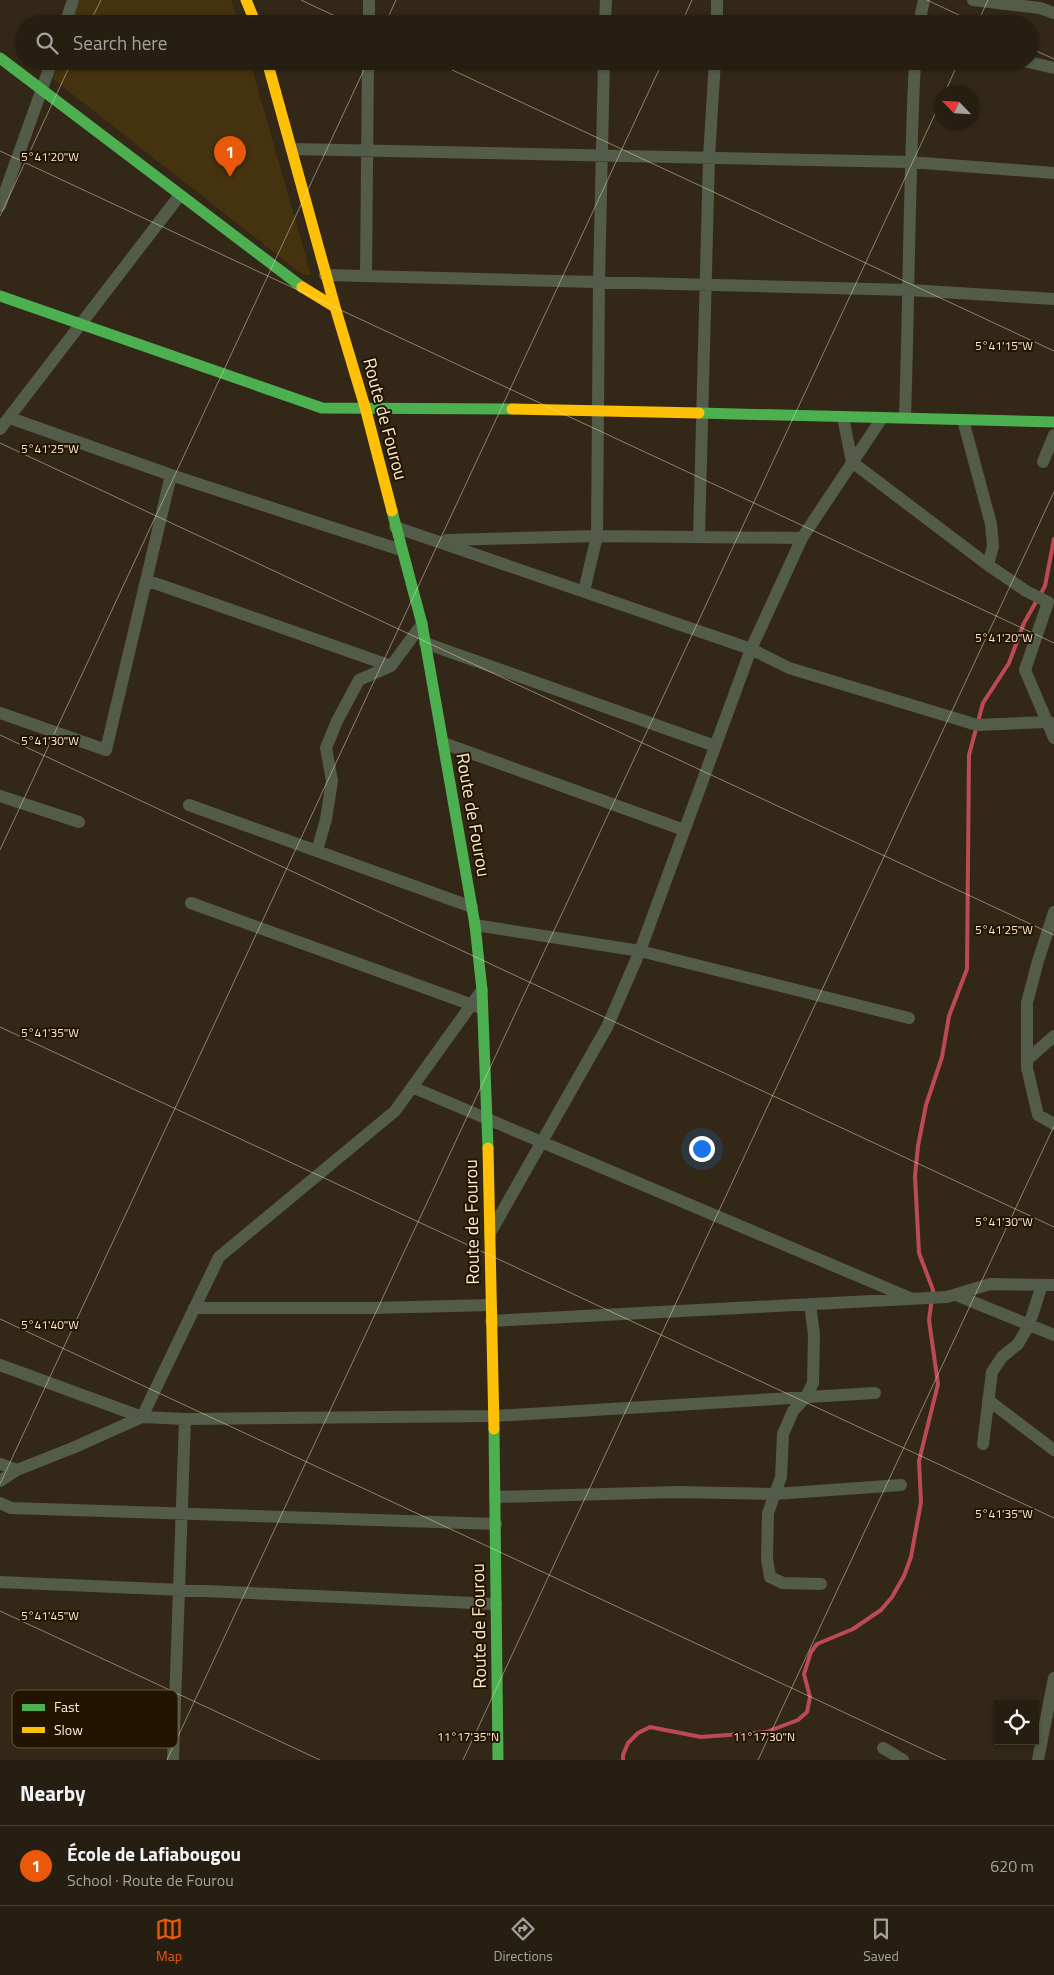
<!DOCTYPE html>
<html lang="en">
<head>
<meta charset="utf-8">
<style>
	:root { --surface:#261e11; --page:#322b1f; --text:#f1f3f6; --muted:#a4a29f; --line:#423c31; --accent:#ea580c }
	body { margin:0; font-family:"Titillium Web",sans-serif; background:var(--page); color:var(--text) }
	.controls { position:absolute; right:15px; bottom:15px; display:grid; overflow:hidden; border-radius:0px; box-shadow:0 1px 4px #0004 }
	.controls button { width:45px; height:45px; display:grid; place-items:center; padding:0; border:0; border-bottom:1px solid var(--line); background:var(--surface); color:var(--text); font:25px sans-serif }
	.compass { position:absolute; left:934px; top:85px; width:45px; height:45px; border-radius:50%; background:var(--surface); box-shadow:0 1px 4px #0004; rotate:295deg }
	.you { position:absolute; left:701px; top:1148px; width:18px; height:18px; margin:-12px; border:4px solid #fff; border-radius:50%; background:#1a73e8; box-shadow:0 0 0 8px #1a73e833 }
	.badge { display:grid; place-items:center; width:32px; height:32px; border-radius:50%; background:var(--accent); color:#fff; font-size:16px; font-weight:700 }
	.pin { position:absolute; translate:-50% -41px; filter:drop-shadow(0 1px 2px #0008) }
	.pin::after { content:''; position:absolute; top:26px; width:18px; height:15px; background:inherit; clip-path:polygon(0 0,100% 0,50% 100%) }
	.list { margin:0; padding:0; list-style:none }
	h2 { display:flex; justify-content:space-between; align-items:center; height:65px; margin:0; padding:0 20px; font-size:21px }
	h2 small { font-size:16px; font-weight:400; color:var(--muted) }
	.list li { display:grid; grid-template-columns:32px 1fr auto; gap:15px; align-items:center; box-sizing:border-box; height:80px; padding:0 20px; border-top:1px solid var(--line) }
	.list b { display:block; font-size:19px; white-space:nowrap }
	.list p { margin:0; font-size:16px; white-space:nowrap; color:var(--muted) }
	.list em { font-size:16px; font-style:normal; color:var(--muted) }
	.icon { flex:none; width:28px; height:28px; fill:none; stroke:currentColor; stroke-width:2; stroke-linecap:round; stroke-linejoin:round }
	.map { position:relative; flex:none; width:1054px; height:1760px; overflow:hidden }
	.search { position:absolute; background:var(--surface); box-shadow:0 1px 4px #0004; left:15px; right:15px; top:15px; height:55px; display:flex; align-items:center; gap:12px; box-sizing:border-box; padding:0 18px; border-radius:28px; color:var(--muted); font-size:19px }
	.sheet { height:145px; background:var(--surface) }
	nav { display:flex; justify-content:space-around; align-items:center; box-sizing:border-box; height:70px; border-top:1px solid var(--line); background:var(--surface); font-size:14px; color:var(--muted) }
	nav a { display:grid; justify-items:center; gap:2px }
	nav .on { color:var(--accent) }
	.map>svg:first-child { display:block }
	.built { fill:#45320e }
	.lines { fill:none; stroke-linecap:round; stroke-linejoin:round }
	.stream { stroke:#bc4a54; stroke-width:4 }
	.street { stroke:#535c48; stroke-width:12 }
	.fast { stroke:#4caf50; stroke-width:11 }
	.slow { stroke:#ffc107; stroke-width:11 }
	.ticks { fill:none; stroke:#fcecd4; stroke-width:1; stroke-opacity:0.45 }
	.labels { text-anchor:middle; stroke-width:4; stroke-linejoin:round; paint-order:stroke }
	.street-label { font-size:18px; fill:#fcecd4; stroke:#231400 }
	.key { fill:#231400; stroke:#645540; stroke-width:1 }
	.key-label { font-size:14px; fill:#fcecd4 }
	.ticks-label { font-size:12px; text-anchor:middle; fill:#fcecd4; stroke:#231400; stroke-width:4; stroke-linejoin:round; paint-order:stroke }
</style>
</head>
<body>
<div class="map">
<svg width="1054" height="1760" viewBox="0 0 1054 1760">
	<rect width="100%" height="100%" fill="#332817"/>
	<path class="built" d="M79 0H231L239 24H71Z
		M59 61H250L311 275H303L53 79Z"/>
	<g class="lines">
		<path class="stream" d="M623 1760V1755L628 1743 638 1733 650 1727 701 1737 766 1732 798 1720 807 1712 810 1697 804 1674 811 1652 817 1644 853 1629 881 1610 892 1597 904 1576 911 1557 921 1502 919 1461 938 1384 929 1320 933 1290 919 1253 915 1176 918 1146 926 1105 942 1057 949 1016 967 969 969 755 983 703 1009 663 1024 623 1045 586 1054 539"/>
		<path class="street" d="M973 0 1040 8 1054 13
			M65 24 73 0
			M369 24V0
			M605 24 606 0
			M717 24V0
			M919 24 924 0
			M1024 61 1054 68
			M292 149 910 162 1054 173
			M0 206 52 61
			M325 275 910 290 1054 299
			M366 275 368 61
			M843 417 852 462 988 565 1026 591 1048 602 1025 670 1054 738
			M905 417C909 298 909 180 915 61
			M10 418 171 475 401 550
			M963 420 991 524 993 546 988 565
			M0 429 180 195
			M1043 462 1054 435
			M395 527 751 649 789 668 977 725 1048 722 1054 724
			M699 537 709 157 715 61
			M447 540 597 536 802 538
			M146 580 391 666
			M584 591 597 536 599 281 604 61
			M425 643 715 746
			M0 713 106 750 171 475
			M443 743 684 830
			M0 796 79 822
			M189 805 472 907
			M317 851 326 819 332 781 326 748 337 721 359 680 391 666 422 624
			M191 903 478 1007
			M1054 912 1038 961 1027 1003V1068L1038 1115 1054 1124
			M475 925 640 951 909 1018
			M1027 1060 1054 1036
			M412 1087 910 1298
			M490 1233 607 1027 640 951 751 649 802 538 882 418
			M956 1295 1054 1335
			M810 1304 814 1335 813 1383 806 1397 793 1411 783 1434 781 1477 768 1513 767 1559 770 1577 783 1583 821 1584
			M194 1308H372L491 1305
			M491 1321 947 1297 990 1284 1054 1285
			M0 1365 142 1417 185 1419 494 1416 875 1393
			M988 1400 1054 1450
			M983 1444 992 1372 1002 1357 1018 1344 1029 1325 1042 1285
			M0 1464 17 1470
			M0 1481 17 1470 75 1447 142 1417 219 1257 395 1111 482 990
			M495 1497 677 1492 775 1494 901 1485
			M0 1503 11 1508 496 1524
			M0 1582 496 1604
			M883 1748 903 1760
			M173 1760 185 1419
			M1038 1760 1054 1678"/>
		<path class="fast" d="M0 58 302 287
			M0 296 322 408 512 409
			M699 413 1054 422
			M392 511 422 624 475 925 482 990 488 1148
			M494 1429 498 1760"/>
		<path class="slow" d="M246 0 256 24
			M267 61 335 307
			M302 287 335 307 365 407 392 511
			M512 409 699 413
			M488 1148 494 1429"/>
	</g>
	<path class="ticks" d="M301 0 352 24M927 0 978 24M89 24 101 0M385 24 396 0M681 24 692 0M977 24 988 0M1030 48 1054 59M433 61 1054 351M945 92 959 61M0 151 1054 643M0 216 72 61M0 443 1054 935M0 735 1054 1227M0 850 368 61M0 1027 1054 1518M0 1319 946 1760M0 1484 663 61M0 1611 320 1760M167 1760 942 99M463 1760 1054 492M758 1760 1054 1126"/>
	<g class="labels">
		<g class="street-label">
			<text transform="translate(385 419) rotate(75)" y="6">Route de Fourou</text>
			<text transform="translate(473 815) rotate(80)" y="6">Route de Fourou</text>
			<text transform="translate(472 1222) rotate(-91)" y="6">Route de Fourou</text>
			<text transform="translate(479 1626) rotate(-91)" y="6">Route de Fourou</text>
		</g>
	</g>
	<rect x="12" y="1690" width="166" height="58" rx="8" class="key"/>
	<rect x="22" y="1704" width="23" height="7" fill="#4caf50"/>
	<rect x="22" y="1727" width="23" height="6" fill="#ffc107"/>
	<g class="key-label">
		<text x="54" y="1712">Fast</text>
		<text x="54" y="1735">Slow</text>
	</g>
	<g class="ticks-label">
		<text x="50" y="161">5°41'20"W</text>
		<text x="1004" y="350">5°41'15"W</text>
		<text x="50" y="453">5°41'25"W</text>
		<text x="1004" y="642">5°41'20"W</text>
		<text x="50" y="745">5°41'30"W</text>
		<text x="1004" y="934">5°41'25"W</text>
		<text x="50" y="1037">5°41'35"W</text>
		<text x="1004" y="1226">5°41'30"W</text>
		<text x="50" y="1329">5°41'40"W</text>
		<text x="1004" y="1518">5°41'35"W</text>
		<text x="50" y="1620">5°41'45"W</text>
		<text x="468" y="1741">11°17'35"N</text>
		<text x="764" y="1741">11°17'30"N</text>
	</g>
</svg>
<div class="controls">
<button><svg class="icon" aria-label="locate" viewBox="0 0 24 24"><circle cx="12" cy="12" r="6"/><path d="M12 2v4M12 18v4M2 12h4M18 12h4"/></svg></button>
</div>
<svg class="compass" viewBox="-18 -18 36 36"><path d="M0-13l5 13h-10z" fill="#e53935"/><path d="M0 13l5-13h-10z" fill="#a4a29f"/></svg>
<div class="you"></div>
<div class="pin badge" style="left:230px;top:177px">1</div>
<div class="search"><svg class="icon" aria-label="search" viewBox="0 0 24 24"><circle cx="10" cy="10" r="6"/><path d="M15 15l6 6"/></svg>Search here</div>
</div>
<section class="sheet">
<h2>Nearby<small></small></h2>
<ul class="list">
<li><span class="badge">1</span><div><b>École de Lafiabougou</b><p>School · Route de Fourou</p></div><em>620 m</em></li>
</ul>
</section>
<nav>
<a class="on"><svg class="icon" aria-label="map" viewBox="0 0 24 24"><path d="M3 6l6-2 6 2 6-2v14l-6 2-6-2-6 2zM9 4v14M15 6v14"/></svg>Map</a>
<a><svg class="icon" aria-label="directions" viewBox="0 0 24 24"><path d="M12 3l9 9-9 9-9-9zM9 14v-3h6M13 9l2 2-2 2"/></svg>Directions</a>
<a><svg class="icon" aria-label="saved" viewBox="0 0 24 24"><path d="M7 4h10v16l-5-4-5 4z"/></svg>Saved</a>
</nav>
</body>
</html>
